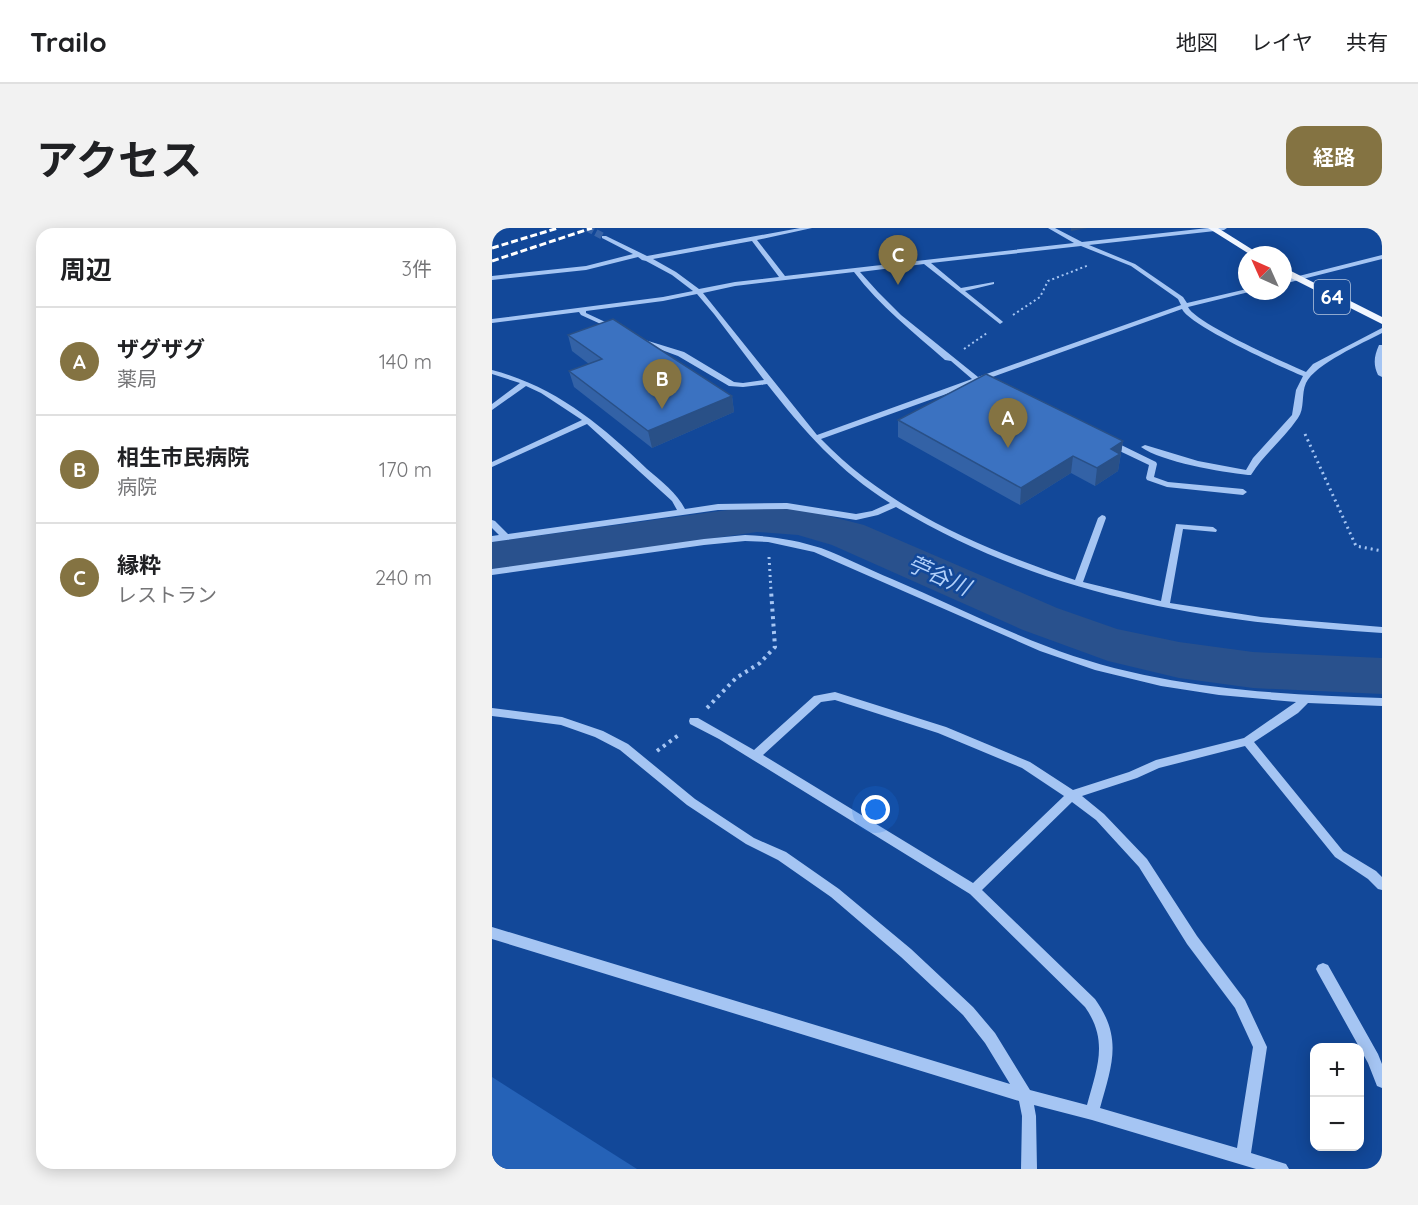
<!DOCTYPE html>
<html lang="ja">
<head>
<meta charset="utf-8">
<style>
	:root { --surface:#fff; --page:#f2f2f2; --text:#202124; --muted:#757577; --line:#e0e0e0; --accent:#847342 }
	body { margin:0; font-family:Quicksand,"Noto Sans JP",sans-serif; background:var(--page); color:var(--text) }
	.controls { position:absolute; right:18px; bottom:18px; display:grid; overflow:hidden; border-radius:12px; box-shadow:0 3px 15px #0003 }
	.controls button { width:54px; height:54px; display:grid; place-items:center; padding:0; border:0; border-bottom:2px solid var(--line); background:var(--surface); color:var(--text); font:30px sans-serif }
	.compass { position:absolute; left:746px; top:18px; width:54px; height:54px; border-radius:50%; background:var(--surface); box-shadow:0 3px 15px #0003; rotate:315deg }
	.you { position:absolute; left:384px; top:582px; width:21px; height:21px; margin:-15px; border:4px solid #fff; border-radius:50%; background:#1a73e8; box-shadow:0 0 0 9px #1a73e833 }
	.badge { display:grid; place-items:center; width:39px; height:39px; border-radius:50%; background:var(--accent); color:#fff; font-size:20px; font-weight:700 }
	.pin { position:absolute; translate:-50% -50px; filter:drop-shadow(0 2px 3px #0008) }
	.pin::after { content:''; position:absolute; top:32px; width:21px; height:18px; background:inherit; clip-path:polygon(0 0,100% 0,50% 100%) }
	.list { margin:0; padding:0; list-style:none }
	h2 { display:flex; justify-content:space-between; align-items:center; height:78px; margin:0; padding:0 24px; font-size:26px }
	h2 small { font-size:20px; font-weight:400; color:var(--muted) }
	.list li { display:grid; grid-template-columns:39px 1fr auto; gap:18px; align-items:center; box-sizing:border-box; height:108px; padding:0 24px; border-top:2px solid var(--line) }
	.list b { display:block; font-size:22px; white-space:nowrap }
	.list p { margin:0; font-size:20px; white-space:nowrap; color:var(--muted) }
	.list em { font-size:20px; font-style:normal; color:var(--muted) }
	.map { position:relative; flex:none; width:890px; height:941px; overflow:hidden; border-radius:18px }
	header { display:flex; align-items:center; gap:36px; box-sizing:border-box; height:84px; padding:0 30px; background:var(--surface); border-bottom:2px solid var(--line) }
	header strong { font-size:28px }
	nav { display:flex; gap:33px; margin-inline-start:auto; font-size:21px }
	.intro { display:flex; align-items:center; justify-content:space-between; box-sizing:border-box; height:144px; padding:0 36px }
	h1 { margin:0; font-size:42px }
	.button { padding:15px 27px; border-radius:18px; background:var(--accent); color:#fff; font-size:21px; font-weight:700 }
	main { display:flex; gap:36px; padding:0 36px }
	aside { flex:1; background:var(--surface); border-radius:18px; box-shadow:0 3px 15px #0003 }
	.map>svg:first-child { display:block }
	.green { fill:#2562b7 }
	.lines { fill:none; stroke-linecap:round; stroke-linejoin:round }
	.river { fill:#29518d; fill-rule:evenodd }
	.minor-tunnel { stroke:#3663a8; stroke-width:7; stroke-dasharray:7 3; stroke-linecap:butt }
	.path-far2 { stroke:#a5c5f3; stroke-width:2; stroke-dasharray:2 3; stroke-linecap:butt }
	.path-far1 { stroke:#a5c5f3; stroke-width:3; stroke-dasharray:2 4; stroke-linecap:butt }
	.path { stroke:#a5c5f3; stroke-width:4; stroke-dasharray:3 4.5; stroke-linecap:butt }
	.minor { fill:#a5c5f3; fill-rule:evenodd }
	.major { fill:#f1f6ff; fill-rule:evenodd }
	.rail { stroke:#fff; stroke-width:3; stroke-dasharray:7 3; stroke-linecap:butt }
	.wall { fill:#3362a6 }
	.shaded-wall { fill:#295087 }
	.building { fill:#3b72c1; stroke:#295087; stroke-width:1.5 }
	.labels { text-anchor:middle; stroke-width:5; stroke-linejoin:round; paint-order:stroke }
	.shield { fill:#124899; stroke:#b8c8e0; stroke-width:1.5 }
	.shield-label { font-size:20px; font-weight:bold; fill:#fff }
	.water-label { font-size:22px; font-style:italic; fill:#b1d0fa; stroke:#124899 }
</style>
</head>
<body>
<header>
<strong>Trailo</strong>
<nav><a>地図</a><a>レイヤ</a><a>共有</a></nav>
</header>
<div class="intro"><h1>アクセス</h1><a class="button">経路</a></div>
<main>
<aside>
<h2>周辺<small>3件</small></h2>
<ul class="list">
<li><span class="badge">A</span><div><b>ザグザグ</b><p>薬局</p></div><em>140 m</em></li>
<li><span class="badge">B</span><div><b>相生市民病院</b><p>病院</p></div><em>170 m</em></li>
<li><span class="badge">C</span><div><b>縁粋</b><p>レストラン</p></div><em>240 m</em></li>
</ul>
</aside>
<div class="map">
<svg width="890" height="941" viewBox="0 0 890 941">
	<rect width="100%" height="100%" fill="#124899"/>
	<path class="green" d="M0 849 145 941H0Z"/>
	<g class="lines">
		<path class="river" d="M265 278 309 281 372 297 565 380 625 401 687 414 761 424 890 430V466L761 460 687 450 616 433 531 402 340 317 306 307 265 304 0 342V314Z"/>
		<path class="minor-tunnel" d="M95 0 112 9"/>
		<path class="path-far2" d="M521 87 548 69 556 53 597 37
			M472 121 495 105"/>
		<path class="path-far1" d="M813 206 864 318 890 323
			M277 329 279 363"/>
		<path class="path" d="M215 480 244 450 268 435 283 419 279 362
			M165 523 188 506"/>
		<path class="minor" d="M308 0H320L265 12 293 48 582 15 556 0H563L590 14 716 0H735L732 2 597 17 643 36 691 69 695 75 755 61V63H758L757 64 696 79C703 95 793 135 814 144L821 136 890 100V105C871 115 823 136 814 155 809 166 813 181 806 190 792 211 772 226 759 247H756C729 244 670 234 649 219L653 217 706 233 754 242 761 230 800 187 804 162 811 148C789 139 698 98 690 81L492 152 498 155V159H492L485 155 329 211C397 282 491 321 583 352L606 290 610 287 613 288 614 290 591 354 669 373 684 296 721 299 725 302 724 304 691 301 678 375 769 389 890 399V405C717 394 556 370 404 279L386 287 364 292 295 281 226 282 0 314V308L7 307 0 300V292L3 293 16 306 185 282 180 273 95 196 0 239V234L90 192 49 165 34 158 0 182V176L28 155 0 146V142C64 159 108 196 155 241 169 253 185 265 193 281L226 276 295 275 364 286 380 283 398 275C348 244 311 202 275 156L251 159 237 158 186 128 151 115 149 114 153 112 192 124 242 154 251 155 272 152 222 86 205 66 171 73 94 83V85L124 99 125 100 122 102 89 87 87 84 0 95V91L171 69 201 63 180 47 154 33 150 32 146 29 94 42 0 52V48L94 38 141 26 110 10V8H114L155 28ZM260 13 287 49 243 54 207 61 184 44 161 31ZM589 18 639 38 686 71 689 77 486 149 409 87 386 64 368 44 432 36 508 96 511 94 510 93 473 63 502 56V54L469 60 439 35ZM362 44C388 78 421 104 453 132L459 133 480 151 325 207 211 65 243 58Z
			M890 27V31L791 56V52Z
			M887 117H890V149L886 147C881 137 882 128 887 117Z
			M615 213H621L664 234 665 236 662 249 676 254 751 261 755 264 751 267 675 259 655 252 654 250 657 237 615 217Z
			M253 307C278 308 305 312 329 320 353 329 376 341 400 351 451 373 502 398 554 418 661 460 777 466 890 470V478L816 475 806 485 762 514 851 623 884 643 890 649V662L886 661 876 651 843 629 753 518 667 540 645 550 590 568 612 586 655 631 705 708 753 772 775 819 759 925 794 936 797 941H764L600 892 542 877 544 888 545 941H529L530 888 527 873 0 711V699L518 856 493 815 471 787 409 729 339 669 286 632 254 616 195 577 128 522 103 509 69 497 0 488V480L70 489 111 503 136 516 203 571 262 610 294 624 347 661 419 721 481 779 503 805 538 862 595 877C605 840 617 813 593 779L478 666 227 511 198 496 197 493 198 490H206L262 522 322 468 343 464 454 499 538 534 581 562 637 544 664 532 752 510 804 474 727 467 669 458 603 442 548 423 322 324 276 314 253 313 212 317 0 347V341L212 311ZM343 472 446 505 530 540 572 568 481 655 271 527 329 474ZM580 574 604 592 647 639 695 716 743 780 761 819 745 920 608 880C620 837 631 810 603 771L490 662Z
			M831 735 836 737 886 826 890 836V860L885 858 876 835 826 745 824 741 826 737Z"/>
		<path class="major" d="M716 0H726L769 27H759Z
			M791 39 890 89V96L791 46Z"/>
		<path class="rail" d="M0 20 66 0
			M0 33 100 0"/>
	</g>
	<path class="wall" d="M76 107 240 168 242 184 160 220 82 159 77 143 97 136 80 123Z
		M406 192 631 213 626 243 603 258 579 245 528 277 406 209Z"/>
	<path class="shaded-wall" d="M579 0H596L579 3Z
		M240 168 242 184 160 220 156 203Z
		M631 213 626 243 603 258 605 240 619 221Z
		M581 228 579 245 528 277 529 260Z"/>
	<path class="building" d="M121 91 240 168 156 203 77 143 110 131 76 107Z
		M494 146 631 213 619 221 628 226 605 240 581 228 529 260 406 192Z"/>
	<g class="labels">
		<rect class="shield" x="822" y="52" width="36" height="34" rx="4.5"/>
		<g class="shield-label">
			<text x="840" y="76">64</text>
		</g>
		<g class="water-label">
			<text transform="translate(447 347) rotate(24)" y="8">苧谷川</text>
		</g>
	</g>
</svg>
<div class="controls">
<button>+</button>
<button>−</button>
</div>
<svg class="compass" viewBox="-18 -18 36 36"><path d="M0-13l5 13h-10z" fill="#e53935"/><path d="M0 13l5-13h-10z" fill="#757577"/></svg>
<div class="you"></div>
<div class="pin badge" style="left:516px;top:220px">A</div>
<div class="pin badge" style="left:170px;top:181px">B</div>
<div class="pin badge" style="left:406px;top:57px">C</div>
</div>
</main>
</body>
</html>
